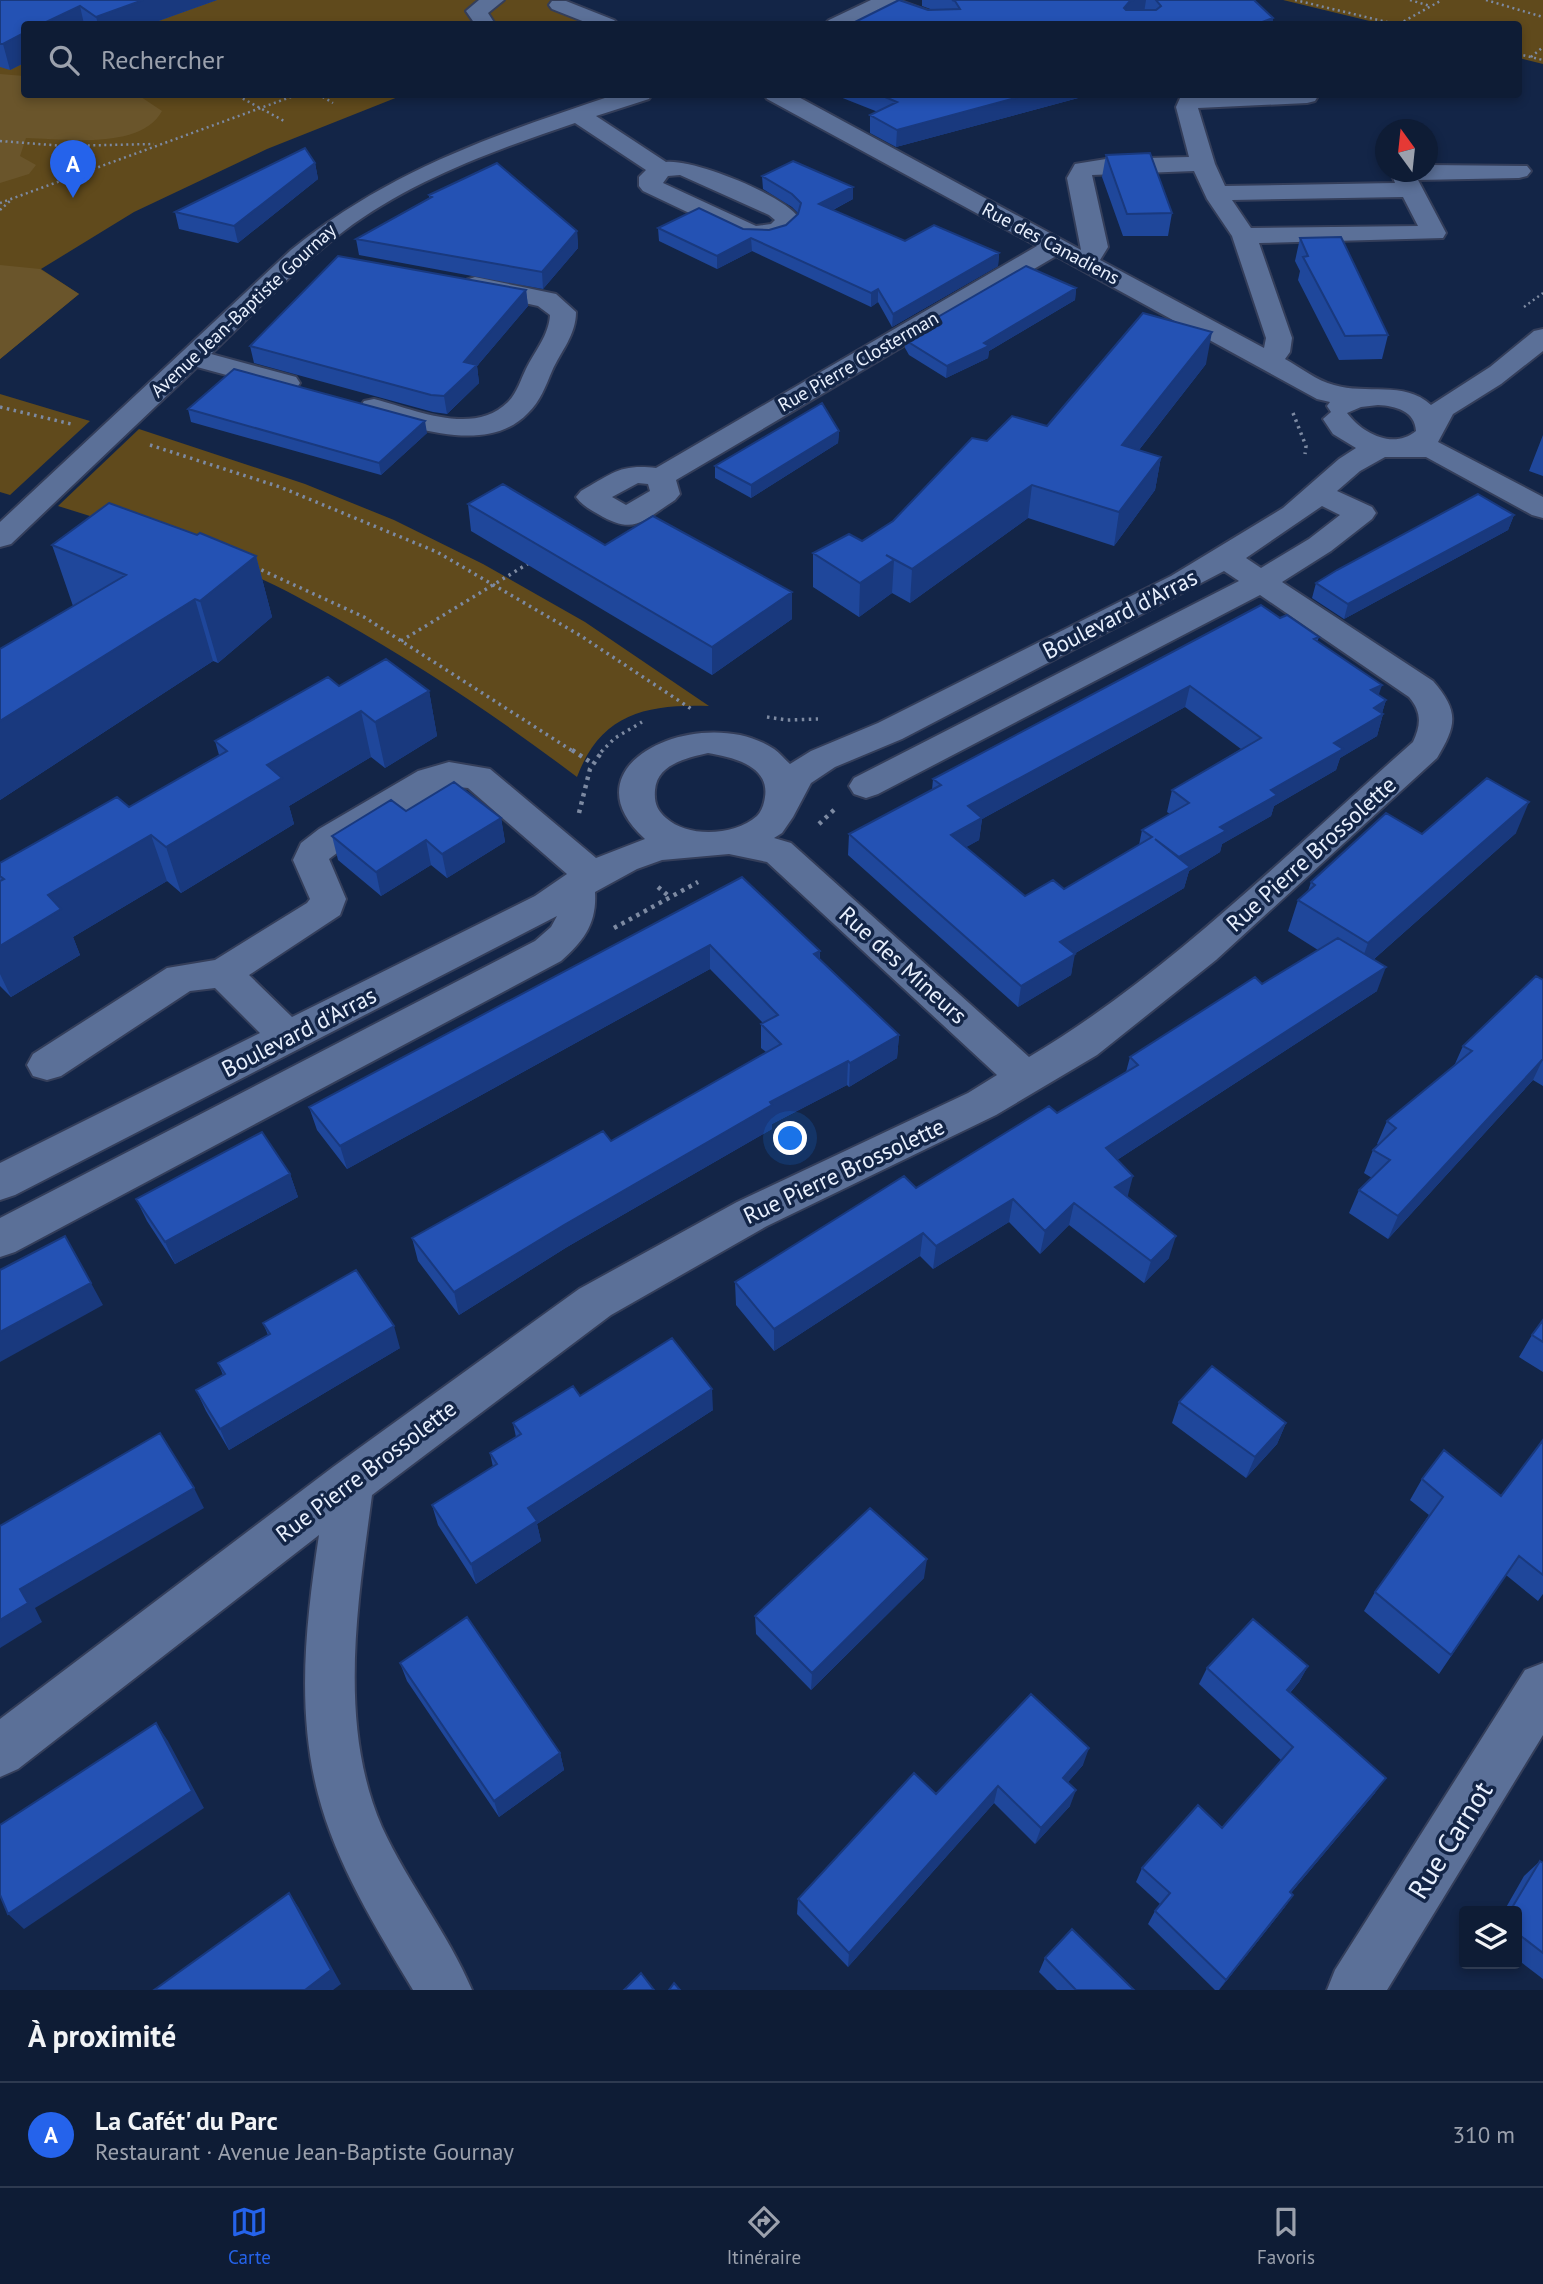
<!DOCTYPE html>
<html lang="fr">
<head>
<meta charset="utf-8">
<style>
	:root { --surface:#0e1c35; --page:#17253d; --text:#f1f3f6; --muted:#9ba1ad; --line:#2e3a50; --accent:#2563eb }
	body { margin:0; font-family:"PT Sans",sans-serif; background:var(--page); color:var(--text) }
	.controls { position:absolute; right:21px; bottom:21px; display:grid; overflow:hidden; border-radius:7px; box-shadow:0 4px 10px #0003 }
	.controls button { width:63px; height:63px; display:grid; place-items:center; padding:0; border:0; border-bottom:2px solid var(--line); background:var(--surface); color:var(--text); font:35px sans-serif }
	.compass { position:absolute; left:1375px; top:119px; width:63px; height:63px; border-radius:50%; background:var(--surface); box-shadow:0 4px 10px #0003; rotate:345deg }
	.you { position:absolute; left:791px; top:1139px; width:24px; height:24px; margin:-18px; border:5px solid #fff; border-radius:50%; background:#1a73e8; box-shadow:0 0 0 10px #1a73e833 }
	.badge { display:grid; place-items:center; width:46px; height:46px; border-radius:50%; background:var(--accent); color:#fff; font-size:23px; font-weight:700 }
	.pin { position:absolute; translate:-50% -58px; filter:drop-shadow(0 2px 4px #0008) }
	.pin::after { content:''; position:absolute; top:37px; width:24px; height:21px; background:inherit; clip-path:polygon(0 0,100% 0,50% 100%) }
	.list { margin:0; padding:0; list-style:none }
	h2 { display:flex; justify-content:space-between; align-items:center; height:91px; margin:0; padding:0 28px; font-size:30px }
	h2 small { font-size:23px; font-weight:400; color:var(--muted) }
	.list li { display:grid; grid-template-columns:46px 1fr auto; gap:21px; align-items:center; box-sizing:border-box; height:105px; padding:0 28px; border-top:2px solid var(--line) }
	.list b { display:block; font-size:26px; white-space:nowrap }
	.list p { margin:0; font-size:23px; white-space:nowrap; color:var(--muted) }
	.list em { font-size:23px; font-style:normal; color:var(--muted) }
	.icon { flex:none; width:38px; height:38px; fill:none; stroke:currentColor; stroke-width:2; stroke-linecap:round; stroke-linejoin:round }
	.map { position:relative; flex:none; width:1543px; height:1990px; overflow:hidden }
	.search { position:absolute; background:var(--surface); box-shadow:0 4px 10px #0003; left:21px; right:21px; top:21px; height:77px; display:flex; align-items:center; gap:18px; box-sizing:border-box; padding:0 24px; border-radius:7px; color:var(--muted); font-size:26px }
	.sheet { height:196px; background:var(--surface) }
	nav { display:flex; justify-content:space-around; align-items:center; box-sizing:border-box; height:98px; border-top:2px solid var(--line); background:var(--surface); font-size:19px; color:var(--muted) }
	nav a { display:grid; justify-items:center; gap:4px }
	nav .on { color:var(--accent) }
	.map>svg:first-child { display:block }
	.green { fill:#604a1c }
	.forest { fill:#6a552b }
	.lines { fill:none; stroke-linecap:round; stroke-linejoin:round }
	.minor-casing { stroke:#343e5a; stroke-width:4 }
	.path-far2 { stroke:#7d8aa2; stroke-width:2.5; stroke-dasharray:2 3.5; stroke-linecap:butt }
	.path-far1 { stroke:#7d8aa2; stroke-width:3.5; stroke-dasharray:2.5 4.5; stroke-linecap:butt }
	.path { stroke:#7d8aa2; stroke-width:4.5; stroke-dasharray:3.5 5; stroke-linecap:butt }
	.minor { fill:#5b7098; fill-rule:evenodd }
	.wall { fill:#1f479b; fill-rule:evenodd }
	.shaded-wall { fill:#19397e }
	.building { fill:#2452b4; stroke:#19397e; stroke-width:2; fill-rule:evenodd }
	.labels { text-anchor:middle; stroke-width:7; stroke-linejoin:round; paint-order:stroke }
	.far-street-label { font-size:19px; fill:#e8f0fe; stroke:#132547 }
	.street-label { font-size:23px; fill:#e8f0fe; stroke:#132547 }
	.near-street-label { font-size:28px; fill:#e8f0fe; stroke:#132547 }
</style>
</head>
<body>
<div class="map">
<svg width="1543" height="1990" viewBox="0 0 1543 1990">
	<rect width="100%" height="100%" fill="#132547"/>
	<path class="green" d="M0 0H550L595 24H24V94L403 95 267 149 134 212 41 269 79 294 0 359Z
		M1283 0H1543V64L1519 58 1518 24H1382Z
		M0 394 90 421 10 495 0 492Z
		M139 429 305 484 394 520 483 564 585 622 709 706C647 704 601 713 577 777 500 719 422 666 338 619 308 603 279 586 248 573 186 546 122 526 58 506Z"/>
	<path class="forest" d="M0 74 24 76V94L138 95 162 111C141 150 65 139 26 138L20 156 36 165 29 174 0 183Z
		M0 265 40 269 79 294 0 359Z"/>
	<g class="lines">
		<g class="minor-casing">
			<path id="minor" d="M479 0H504L488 13 495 24H475L466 11Z
				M871 0H898L953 20 957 24H927L885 9 852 24H825L829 20Z
				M552 1H566L614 20 618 24H590L552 9 549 5Z
				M617 94H652L649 99 596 116 666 162C694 159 784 195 799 218 795 240 763 244 744 239L643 191 639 186V177L646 170 575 123C495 150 412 180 344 231 296 267 254 313 211 354L296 377 300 383 296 389 286 391 197 367 11 544 0 547V522L291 250C391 169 497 134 617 94ZM680 175 769 215 775 220 771 224 756 226 663 183 668 176Z
				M764 94H793L1081 250 1067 178 1075 164 1106 159 1189 157 1176 107 1180 98 1195 94 1318 96 1315 101 1307 103 1198 108 1215 164 1225 186 1395 183 1391 172H1428V165L1527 166 1531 171 1527 176 1519 178 1418 180 1446 233 1443 238 1259 243 1292 338 1290 352 1285 359C1300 367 1317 381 1334 385 1366 395 1404 380 1431 405L1490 367 1534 331 1543 329V351L1501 384 1453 414 1438 442 1543 497V518L1532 515 1426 457H1385L1360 471 1337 491 1372 507 1376 513 1372 519 1331 551 1282 582 1433 681C1459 711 1457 725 1437 758L1216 960 1097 1055 996 1115 767 1226 611 1315 372 1495C358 1602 337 1724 382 1827 408 1884 448 1933 472 1990H413C376 1928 336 1864 318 1794 296 1709 306 1621 319 1535L18 1769 0 1777V1719L333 1467 579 1289 737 1202 968 1093 997 1075 767 862 729 854 662 860 637 869 595 892C597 923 584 941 561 961L15 1252 0 1257V1218L535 941 551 927 557 916 15 1195 0 1200V1163L260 1033 215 988 190 991 61 1076 47 1080 33 1076 27 1065 33 1054 167 968 215 960 307 903 310 899 293 860 301 843 319 829 418 771 449 762 490 769 596 858 645 839C560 762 705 702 774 749 780 753 785 760 790 764L811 751 878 723 1171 576 1283 508 1339 459 1356 448 1333 434 1323 419 1331 412 1327 406 1330 402 1317 399 1056 256 676 480 680 494 675 500C642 521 635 536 598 514 589 509 582 505 576 497L581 491C612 474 619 464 656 468L1037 246 767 99ZM1194 171 1207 199 1232 236 1266 338 1264 348 1100 260 1108 247 1092 175ZM1403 197 1418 226 1251 228 1232 200ZM1378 405C1396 406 1415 411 1416 431 1393 450 1362 433 1347 413L1361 407ZM638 483 648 484 650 491 626 505 612 497ZM1322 506 1340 515 1309 539 1261 568 1246 558ZM1224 571 1239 581 854 778 849 786 854 794 866 798 878 794 1260 595 1409 697C1422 712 1421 725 1413 742 1293 848 1166 976 1029 1057L791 843 774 838 782 833 793 817 811 783 835 767 902 739ZM708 753C731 757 770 765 765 797 764 804 762 811 757 816 734 836 688 838 666 818 657 810 654 803 655 790 657 764 687 758 708 753ZM449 786 468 788 567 874 535 896 292 1017 249 975 340 915 346 899 329 859 345 847Z
				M475 277 556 294 576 312C576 335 561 351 552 371 546 385 540 402 528 413 487 456 412 427 364 413L360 407 364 401 374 399C414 409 473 437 508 402 517 393 521 379 526 369 535 351 549 335 550 315L538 306 466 290 462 285 466 280Z
				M1543 1663V1735L1387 1990H1327L1335 1970 1525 1670Z"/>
		</g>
		<path class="path-far2" d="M1295 0 1395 24
			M1410 0 1430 6
			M1486 0 1543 17
			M1399 24 1442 0
			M1518 54 1543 60
			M1531 57 1543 47
			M318 94 333 103
			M238 96 286 122
			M0 141 64 146 154 144
			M0 203 299 94
			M0 210 10 201
			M1524 307 1543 293"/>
		<path class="path-far1" d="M0 407 71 424
			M1293 413 1306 446 1305 454
			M150 445 280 487 437 552 581 636 693 710
			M255 567 364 617 574 752
			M401 641 529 563
			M767 717 787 720 818 719
			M601 752 615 738 642 722"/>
		<path class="path" d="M572 750 592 763
			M579 813 590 769 603 750
			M819 824 836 808
			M658 887 671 898
			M614 928 698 882"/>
		<use href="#minor" class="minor"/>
	</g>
	<path class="wall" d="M0 0H217L150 24H24V63L10 70 0 67Z
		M922 0H1254L1273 18 1272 24H851L933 10 922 6Z
		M1093 94 896 147 870 133V115L878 112 835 95Z
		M1106 155 1172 213 1168 236H1123L1102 177Z
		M315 163 318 179 238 243 179 229 175 212Z
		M762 176 853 187V199L833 210 905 241 999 253 998 266 892 327 878 302 871 307 752 251 717 269 659 241 658 228 769 230 786 225 799 214 792 207 763 189Z
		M429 195 577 231 578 248 543 289 359 255 356 239 429 198Z
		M1300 238 1388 335 1382 359 1339 360 1298 280 1300 271 1295 261Z
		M1076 288 1075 300 989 351 988 358 946 378 909 355 905 348V336Z
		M526 290 528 306 477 366 479 383 447 414 433 412 254 363 250 346Z
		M1206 364 1139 450 1161 457 1155 490 1114 546 1028 518 910 603 892 593 859 617 813 587V553L862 541 893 521 987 441 1047 426Z
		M188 409 427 433 381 475 191 422Z
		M839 431 838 443 751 498 715 478V466Z
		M1543 435V476L1529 471Z
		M468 504 605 545 792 619 712 675 471 531Z
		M1514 515 1508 530 1344 619 1312 598 1316 583Z
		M197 535 256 556 272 617 218 663 213 661 0 800V649L73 606 52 545Z
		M1280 618 1319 637 1317 642 1379 695 1386 700 1382 713 1383 714 1377 736 1340 758 1336 770 1274 806 1271 816 1222 844 1220 852 1189 871 1184 888 1074 954 1071 975 1018 1007 848 855 849 834 932 790 933 779ZM1185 707 1241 749 1172 790 1167 812 1170 814 1142 830 1139 845 1064 889 1025 896 966 847 979 840 982 819Z
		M339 686 429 691 437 736 385 768 371 757 289 806 294 824 181 893 167 881 73 937 80 955 11 997 0 986V863L129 807 219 755 215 741Z
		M406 811 501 818 505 842 447 878 431 865 381 896 338 860 332 836Z
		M1516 833 1373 960 1377 991 1117 1160 1128 1197 1169 1258 1144 1283 1069 1225 1040 1254 1009 1222 933 1269 920 1256 774 1351 736 1305 735 1282 916 1188 1057 1113 1126 1072 1130 1057 1262 984 1318 950 1288 931 1298 900 1308 891 1311 882 1422 834Z
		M742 877 820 951V959L899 1035 897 1058 849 1087 847 1085 772 1124V1129L567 1247 459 1315 418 1261 412 1238 611 1141 766 1052 761 1048V1024L763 1023 710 969 347 1169 317 1130 309 1107Z
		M1543 980V1086L1533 1080 1388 1239 1349 1213 1359 1190 1372 1178 1364 1173 1373 1150 1379 1145 1377 1144 1387 1121 1454 1066 1463 1046Z
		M290 1174 298 1197 175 1264 147 1221 136 1199Z
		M1543 1320V1372L1519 1357 1532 1335Z
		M263 1323 400 1348 229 1450 206 1411 196 1390 223 1375 218 1363 268 1335Z
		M580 1396 713 1410 537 1524 541 1541 476 1584 438 1525 432 1505 493 1467 490 1453 516 1437 513 1423Z
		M1179 1402 1286 1423 1277 1444 1246 1478 1172 1423Z
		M1543 1440V1594L1538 1601 1506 1575 1439 1674 1364 1611 1375 1592 1429 1515 1410 1500 1422 1479 1501 1496Z
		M924 1578 811 1690 756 1634 755 1616Z
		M400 1663 560 1753 564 1770 499 1817 407 1681Z
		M1308 1666 1299 1682 1290 1693 1375 1793 1291 1893 1293 1895 1284 1908 1219 1990H1215L1148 1924 1155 1911 1160 1904 1136 1882 1142 1868 1222 1828 1281 1760 1199 1684 1207 1668Z
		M1083 1765 1068 1782 1070 1806 1035 1844 994 1803 848 1967 797 1914 798 1899 936 1794Z
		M1540 1861 1543 1863V1979L1517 1959V1911H1504L1524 1876Z
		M1045 1958 1134 1990H1057L1039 1972Z"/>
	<path class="shaded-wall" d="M143 0H217L150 24H98L96 17Z
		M1134 0H1146L1144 13 1127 17 1124 8 1130 1Z
		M80 6 84 24H42Z
		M1273 18 1272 24H1257Z
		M24 33V63L10 70 3 44Z
		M1030 94H1093L896 147 897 130Z
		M315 163 318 179 238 243 234 226Z
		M853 187V199L819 217V204Z
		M577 231 578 248 543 289 542 272Z
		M751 238 752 251 717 269V256Z
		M999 253 998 266 892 327 893 314Z
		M1076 288 1075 300 989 351 988 358 946 378 947 366Z
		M878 289V302L871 307V293Z
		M526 290 528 306 477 366 479 383 447 414 444 396 464 362Z
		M1212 332 1206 364 1117 478 1122 445Z
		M425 421 427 433 381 475 379 463Z
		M839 431 838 443 751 498V485Z
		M1161 457 1155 490 1114 546 1119 512Z
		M1032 485 1028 518 910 603 912 569Z
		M1514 515 1508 530 1344 619 1348 604Z
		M256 556 272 617 218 663 200 601Z
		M894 560 892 593 859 617 860 583Z
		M792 592V619L712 675V647Z
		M195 599 213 661 0 800V721Z
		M1382 685 1375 706 1371 690Z
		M1190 686 1185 707 982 819 979 840 949 857 951 835 968 806Z
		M429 691 437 736 385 768 375 722Z
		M1386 700 1381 716 1383 714 1377 736 1340 758 1336 770 1274 806 1271 816 1222 844 1220 852 1189 871 1184 888 1057 964 1060 942 1175 875 1179 857 1334 743 1374 708Z
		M361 711 371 757 289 806 294 824 181 893 166 847 267 765Z
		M1529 802 1516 833 1357 974 1368 943Z
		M501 818 505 842 447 878 442 854Z
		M151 835 167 881 73 937 80 955 11 997 0 974V946L48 895Z
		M426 840 431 865 381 896 376 872Z
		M710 945V969L347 1169 340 1146Z
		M820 951 819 975 814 954Z
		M1075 954 1071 975 1018 1007 1021 986Z
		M1386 967 1377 991 1100 1171 1106 1148Z
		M899 1035 897 1058 849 1087 850 1063Z
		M1543 1059 1533 1080 1388 1239 1398 1216Z
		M848 1061 847 1085 772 1124V1129L567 1247 459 1315 454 1292 564 1225 770 1102Z
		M290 1174 298 1197 175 1264 165 1242Z
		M1133 1176 1127 1199 1115 1187Z
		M1013 1199 1009 1222 933 1269 936 1246Z
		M1074 1203 1069 1225 1040 1254 1045 1231Z
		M923 1233 920 1256 774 1351V1329Z
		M1176 1236 1169 1258 1144 1283 1151 1261Z
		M91 1283 103 1305 0 1362V1332Z
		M394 1326 400 1348 229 1450 220 1429Z
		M712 1389 713 1410 537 1524 541 1541 476 1584 471 1564 528 1508Z
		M1286 1423 1277 1444 1246 1478 1255 1457Z
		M194 1488 204 1508 35 1608 42 1622 0 1648V1620L20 1589Z
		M927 1559 924 1578 811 1690 812 1673Z
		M1308 1666 1299 1682 1278 1706 1287 1690Z
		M156 1723 168 1741 204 1808 24 1929 8 1914Z
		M1089 1748 1083 1765 1057 1795 1063 1778Z
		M560 1753 564 1770 499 1817 494 1801Z
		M1386 1778 1375 1793 1280 1906 1290 1892Z
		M998 1786 994 1803 848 1967 849 1953Z
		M1076 1790 1070 1806 1035 1844 1041 1828Z
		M289 1893 299 1908 341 1984 333 1990H305Z
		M1293 1895 1284 1908 1219 1990 1226 1980Z"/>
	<path class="building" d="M0 0H143L96 17 80 6 42 24H24V33L3 44H0Z
		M899 0 928 10 960 9 955 1 952 0H1134L1130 1 1124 8 1126 10H1156L1161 6 1156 0H1254L1273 18 1257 24H851Z
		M878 94H1030L897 130 870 115 897 102Z
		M305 148 315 163 234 226 175 212Z
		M1150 153 1172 213 1127 214 1106 155Z
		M793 161 853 187 819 204 905 241 934 225 999 253 893 314 878 289 871 293 751 238 717 256 658 228 699 208 743 229 769 230 786 225 798 214 801 203 792 194 762 176Z
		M497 163 577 231 542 272 356 239 432 197 429 195Z
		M1341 237 1388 335 1345 336 1303 257 1308 256 1300 238Z
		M338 256 526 290 464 362 477 365 444 396 431 395 250 346Z
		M1026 266 1076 288 984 343 989 346 947 366 910 343 905 336Z
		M1143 313 1212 332 1122 445 1161 457 1119 512 1032 485 912 569 886 555 894 560 860 583 813 553 849 534 862 541 893 521 972 438 987 441 1012 416 1047 426Z
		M234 369 425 421 379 463 188 409Z
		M822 403 839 431 751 485 715 466Z
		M503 484 605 545 653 516 792 592 712 647 468 504Z
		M1478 494 1514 515 1348 604 1316 583 1337 570Z
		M109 503 197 535 200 533 256 556 200 601 195 599 0 721V649L126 575 52 545Z
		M1261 605 1280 618 1287 615 1319 637 1314 639 1382 685 1371 690 1386 700 1374 708 1383 714 1334 743 1343 749 1271 790 1277 795 1220 827 1226 831 1179 857 1155 839 1190 867 1060 942 1075 954 1021 986 849 834 941 785 933 779ZM1190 686 1261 738 1172 790 1189 803 1142 830 1152 837 1064 889 1053 880 1025 896 951 835 982 818 968 806Z
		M386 659 429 691 375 722 361 711 267 765 282 778 166 847 151 835 48 895 61 909 0 946V881L4 879 0 876V863L117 797 129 807 227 751 215 741 328 677 339 686Z
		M1487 778 1529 802 1368 943 1298 900 1315 885 1311 882 1386 813 1422 834Z
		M454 782 501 818 442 854 426 840 376 872 332 836 391 800 406 811Z
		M742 877 820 951 814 954 899 1035 850 1063 848 1061 770 1102 772 1105 564 1225 454 1292 412 1238 603 1131 611 1141 781 1044 761 1024 778 1015 710 945 340 1146 309 1107Z
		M1338 938 1386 967 1106 1148 1133 1176 1115 1187 1176 1236 1151 1261 1074 1203 1045 1231 1013 1199 936 1246 923 1233 774 1329 735 1282 904 1176 916 1188 1049 1106 1057 1113 1138 1065 1130 1057 1255 977 1262 984Z
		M1536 976 1543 980V1059L1398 1216 1359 1190 1390 1160 1373 1150 1396 1128 1387 1121 1472 1051 1463 1046Z
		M262 1132 290 1174 165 1242 136 1199Z
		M65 1236 91 1283 0 1332V1270Z
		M356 1270 394 1326 220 1429 196 1390 225 1374 218 1363 270 1334 263 1323Z
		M1543 1320V1342L1532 1335Z
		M672 1338 712 1389 528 1508 537 1521 471 1564 432 1505 497 1464 490 1453 521 1434 513 1423 573 1386 580 1396Z
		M1212 1366 1286 1423 1255 1457 1179 1402Z
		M160 1433 194 1488 20 1589 28 1603 0 1620V1526Z
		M1543 1440V1575L1519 1556 1451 1655 1375 1592 1443 1497 1422 1479 1444 1450 1501 1496Z
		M870 1508 927 1559 812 1673 755 1616Z
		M467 1617 560 1753 494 1801 400 1663Z
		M1253 1619 1308 1666 1287 1690 1386 1778 1290 1892 1293 1895 1226 1980 1155 1911 1170 1893 1142 1868 1198 1805 1222 1828 1293 1747 1207 1668Z
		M1031 1694 1089 1748 1063 1778 1076 1790 1041 1828 998 1786 849 1953 798 1899 914 1773 936 1794Z
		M156 1723 192 1791 8 1914 0 1895V1825Z
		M1540 1861 1543 1863V1953L1517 1933V1911H1510Z
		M289 1893 331 1970 305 1990H154Z
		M1072 1929 1134 1990H1076L1045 1958Z
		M641 1973 654 1990H624Z
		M674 1983 680 1990H669Z"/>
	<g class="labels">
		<g class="far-street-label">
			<text transform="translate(1051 243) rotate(28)" y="7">Rue des Canadiens</text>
			<text transform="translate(243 310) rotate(-43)" y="7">Avenue Jean-Baptiste Gournay</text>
			<text transform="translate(858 361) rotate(-30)" y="7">Rue Pierre Closterman</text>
		</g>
		<g class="street-label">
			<text transform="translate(1120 614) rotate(-27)" y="8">Boulevard d'Arras</text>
			<text transform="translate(1311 854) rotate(-42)" y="8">Rue Pierre Brossolette</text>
			<text transform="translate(903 965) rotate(42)" y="8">Rue des Mineurs</text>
			<text transform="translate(299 1032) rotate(-27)" y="8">Boulevard d'Arras</text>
			<text transform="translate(844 1171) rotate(-25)" y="8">Rue Pierre Brossolette</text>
			<text transform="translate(366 1471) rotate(-37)" y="8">Rue Pierre Brossolette</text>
		</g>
		<g class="near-street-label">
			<text transform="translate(1450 1840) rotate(-58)" y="10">Rue Carnot</text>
		</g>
	</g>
</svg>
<div class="controls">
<button><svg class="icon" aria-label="layers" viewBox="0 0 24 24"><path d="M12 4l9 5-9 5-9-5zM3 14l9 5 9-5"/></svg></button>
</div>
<svg class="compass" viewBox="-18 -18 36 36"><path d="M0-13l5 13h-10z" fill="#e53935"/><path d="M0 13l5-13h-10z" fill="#9ba1ad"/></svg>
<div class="you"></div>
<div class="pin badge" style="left:73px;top:198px">A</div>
<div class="search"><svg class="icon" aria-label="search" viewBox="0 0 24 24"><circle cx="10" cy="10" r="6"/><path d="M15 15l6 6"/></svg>Rechercher</div>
</div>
<section class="sheet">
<h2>À proximité<small></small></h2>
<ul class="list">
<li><span class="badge">A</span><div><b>La Cafét' du Parc</b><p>Restaurant · Avenue Jean-Baptiste Gournay</p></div><em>310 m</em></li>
</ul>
</section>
<nav>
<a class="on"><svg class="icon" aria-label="map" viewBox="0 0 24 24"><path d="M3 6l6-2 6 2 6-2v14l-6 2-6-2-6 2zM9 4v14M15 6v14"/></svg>Carte</a>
<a><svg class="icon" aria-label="directions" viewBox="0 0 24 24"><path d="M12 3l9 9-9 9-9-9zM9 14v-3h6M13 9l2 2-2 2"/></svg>Itinéraire</a>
<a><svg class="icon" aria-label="saved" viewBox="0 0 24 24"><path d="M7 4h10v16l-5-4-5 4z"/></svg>Favoris</a>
</nav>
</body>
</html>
